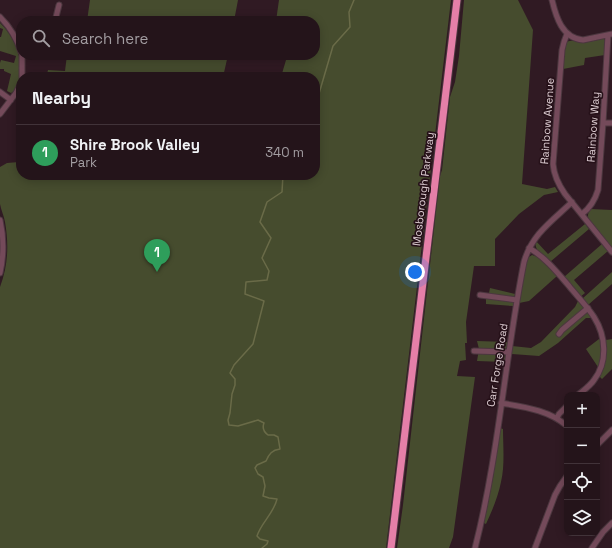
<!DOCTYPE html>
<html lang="en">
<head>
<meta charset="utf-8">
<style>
	:root { --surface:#24141a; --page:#2c1d23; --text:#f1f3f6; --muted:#a39ea2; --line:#413339; --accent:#b45309 }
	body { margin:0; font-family:"Space Grotesk",sans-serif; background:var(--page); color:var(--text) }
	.controls { position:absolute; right:12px; bottom:12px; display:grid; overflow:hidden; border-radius:8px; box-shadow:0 2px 10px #0003 }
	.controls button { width:36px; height:36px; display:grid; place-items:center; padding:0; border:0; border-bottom:1px solid var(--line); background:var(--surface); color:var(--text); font:20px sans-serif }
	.you { position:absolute; left:415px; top:272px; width:14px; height:14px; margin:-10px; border:3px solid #fff; border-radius:50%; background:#1a73e8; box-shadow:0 0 0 6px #1a73e833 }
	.badge { display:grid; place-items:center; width:26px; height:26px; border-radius:50%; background:var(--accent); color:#fff; font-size:13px; font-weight:700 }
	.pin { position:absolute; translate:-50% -33px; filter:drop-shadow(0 1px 2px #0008) }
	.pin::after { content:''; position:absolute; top:21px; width:14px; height:12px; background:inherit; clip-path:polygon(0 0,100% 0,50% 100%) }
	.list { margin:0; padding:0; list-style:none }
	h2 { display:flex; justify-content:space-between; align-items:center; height:52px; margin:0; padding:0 16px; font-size:17px }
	h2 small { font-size:13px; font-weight:400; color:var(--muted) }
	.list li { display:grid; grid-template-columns:26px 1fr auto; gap:12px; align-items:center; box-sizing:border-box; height:56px; padding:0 16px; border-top:1px solid var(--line) }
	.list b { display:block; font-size:15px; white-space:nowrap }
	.list p { margin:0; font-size:13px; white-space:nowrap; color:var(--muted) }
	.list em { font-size:13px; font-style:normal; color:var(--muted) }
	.icon { flex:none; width:22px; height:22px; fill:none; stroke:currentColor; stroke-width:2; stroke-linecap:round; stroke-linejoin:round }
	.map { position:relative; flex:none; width:612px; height:548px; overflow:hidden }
	.search { position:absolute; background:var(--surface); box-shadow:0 2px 10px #0003; left:16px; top:16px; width:304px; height:44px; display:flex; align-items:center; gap:10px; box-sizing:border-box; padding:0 14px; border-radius:16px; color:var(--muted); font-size:15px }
	.panel { position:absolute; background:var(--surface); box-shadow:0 2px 10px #0003; left:16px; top:72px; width:304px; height:108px; border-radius:16px }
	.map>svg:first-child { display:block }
	.green { fill:#464c2e }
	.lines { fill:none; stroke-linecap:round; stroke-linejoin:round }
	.stream { stroke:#6a6b48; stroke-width:1.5 }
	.minor-casing { stroke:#4c373f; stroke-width:7 }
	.highway-casing { stroke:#4c373f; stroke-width:9 }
	.minor { stroke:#744a5a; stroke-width:5 }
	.highway { stroke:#e57fa8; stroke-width:7 }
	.labels { text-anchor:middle; stroke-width:3.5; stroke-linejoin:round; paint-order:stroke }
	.street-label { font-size:11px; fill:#deced3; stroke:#261119 }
</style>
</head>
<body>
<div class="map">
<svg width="612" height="548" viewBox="0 0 612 548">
	<rect width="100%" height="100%" fill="#301a23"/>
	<path class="green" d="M90 0H238L234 21H87Z
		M279 0H451L386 548H0V287C8 266 9 245 5 222 4 216 1 210 0 204 0 193 0 178 0 167L7 163 19 162 21 160V175H315V77H281L286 60 284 55H315V21H276Z
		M464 0H518L533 30 522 184 547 189 555 187 558 192 544 195 519 214 495 239V266H474L466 322 467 343H465L466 360 460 361 457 376 475 377 453 537 449 548H397L403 505 440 176 442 170 450 97 455 82 459 56Z
		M0 23C14 36 23 58 20 77 18 84 17 90 11 93L7 91 11 74 4 71V69H0V63L1 60 14 63 16 56 0 51V37H1L3 29 0 28Z
		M601 39H604L606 42 605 55 585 58 584 65 563 69 565 47 567 42C574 39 577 43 584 42 590 42 596 40 601 39Z
		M67 55H228L223 77H63L62 76 47 74 48 70 65 71Z
		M591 209 612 210V249L589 220C587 216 588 212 591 209Z
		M585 224 589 229 550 262C544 256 533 250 536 241L548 254Z
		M602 244 608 251 574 280 585 293 580 297 564 277Z
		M532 255C542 257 550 268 557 276L529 301 519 303C521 294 523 262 529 257 530 256 531 256 532 255Z
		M612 272V284L588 305 582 299Z
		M490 288 515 294 513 306 486 304V299L488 298Z
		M578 301 592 317 590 318H586L558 343 539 356 512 354V346L531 348 541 342 575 307Z
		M599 339 606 340 612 339V369L602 379 600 377 598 367 586 349Z
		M477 341 508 342 505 362 477 361 479 349Z
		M500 428 503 429C503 446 505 465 501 482 498 497 492 511 486 524L484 523 493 478Z"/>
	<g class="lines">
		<path class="stream" d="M315 102 318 97 333 46 350 27 349 12 354 0
			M262 548 267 544 268 541 260 539 257 536C261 523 274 513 277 499L269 498 263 496 265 486 263 477 258 474 255 468 257 465 266 461C269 454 272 450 280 449L278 437 274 435H268C264 432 262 428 264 423L258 420 238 426 229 425 228 420 230 413 232 394 235 385V379L230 373 234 365 253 344 264 301 245 294 246 282 267 280 269 271 262 258 271 238 260 222 267 202 282 192 283 175"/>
		<g class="minor-casing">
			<path id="minor" d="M552 0C556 17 562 38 583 40L612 34
				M0 17C10 27 17 39 21 52
				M55 21 59 5
				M567 34 564 42 562 50 553 164C554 176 558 184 565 194L612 252
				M22 55V77
				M0 92 11 100
				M0 114 16 93 21 83
				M603 123H612
				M582 214C590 208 595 200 598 190L603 123 608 35
				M0 220C4 238 4 255 0 273
				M529 248C545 257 557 272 569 286 577 296 587 306 594 317 606 336 608 362 594 380 590 386 584 390 578 395
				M480 295 517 300
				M559 334 562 330 588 308
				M474 351 509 352
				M501 403C524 407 549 410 567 426
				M557 418 559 414 567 406
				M597 445 612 430
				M475 548C499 454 505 357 524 262 532 234 552 221 572 202
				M535 548 555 495 560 486 567 476
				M592 548 603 532 612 523"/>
		</g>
		<g class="highway-casing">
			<path id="highway" d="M391 548 457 0"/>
		</g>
		<use href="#minor" class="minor"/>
		<use href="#highway" class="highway"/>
	</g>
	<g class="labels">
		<g class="street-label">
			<text transform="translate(547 121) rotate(-86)" y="4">Rainbow Avenue</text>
			<text transform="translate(593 127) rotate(-86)" y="4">Rainbow Way</text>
			<text transform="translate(423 189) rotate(-83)" y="4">Mosborough Parkway</text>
			<text transform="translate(497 365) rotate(-81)" y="4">Carr Forge Road</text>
		</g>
	</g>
</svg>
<div class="controls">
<button>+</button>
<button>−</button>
<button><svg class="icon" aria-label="locate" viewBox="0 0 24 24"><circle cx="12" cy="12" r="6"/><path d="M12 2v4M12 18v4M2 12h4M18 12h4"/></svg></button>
<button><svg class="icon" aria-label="layers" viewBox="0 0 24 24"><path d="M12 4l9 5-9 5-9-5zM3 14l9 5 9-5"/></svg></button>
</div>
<div class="you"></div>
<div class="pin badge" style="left:157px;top:272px;background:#2e9e5b">1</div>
<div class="search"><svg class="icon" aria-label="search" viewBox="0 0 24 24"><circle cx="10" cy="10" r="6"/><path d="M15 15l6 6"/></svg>Search here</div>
<section class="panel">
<h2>Nearby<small></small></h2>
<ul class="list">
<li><span class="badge" style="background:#2e9e5b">1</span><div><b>Shire Brook Valley</b><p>Park</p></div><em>340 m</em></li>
</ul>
</section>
</div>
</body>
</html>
